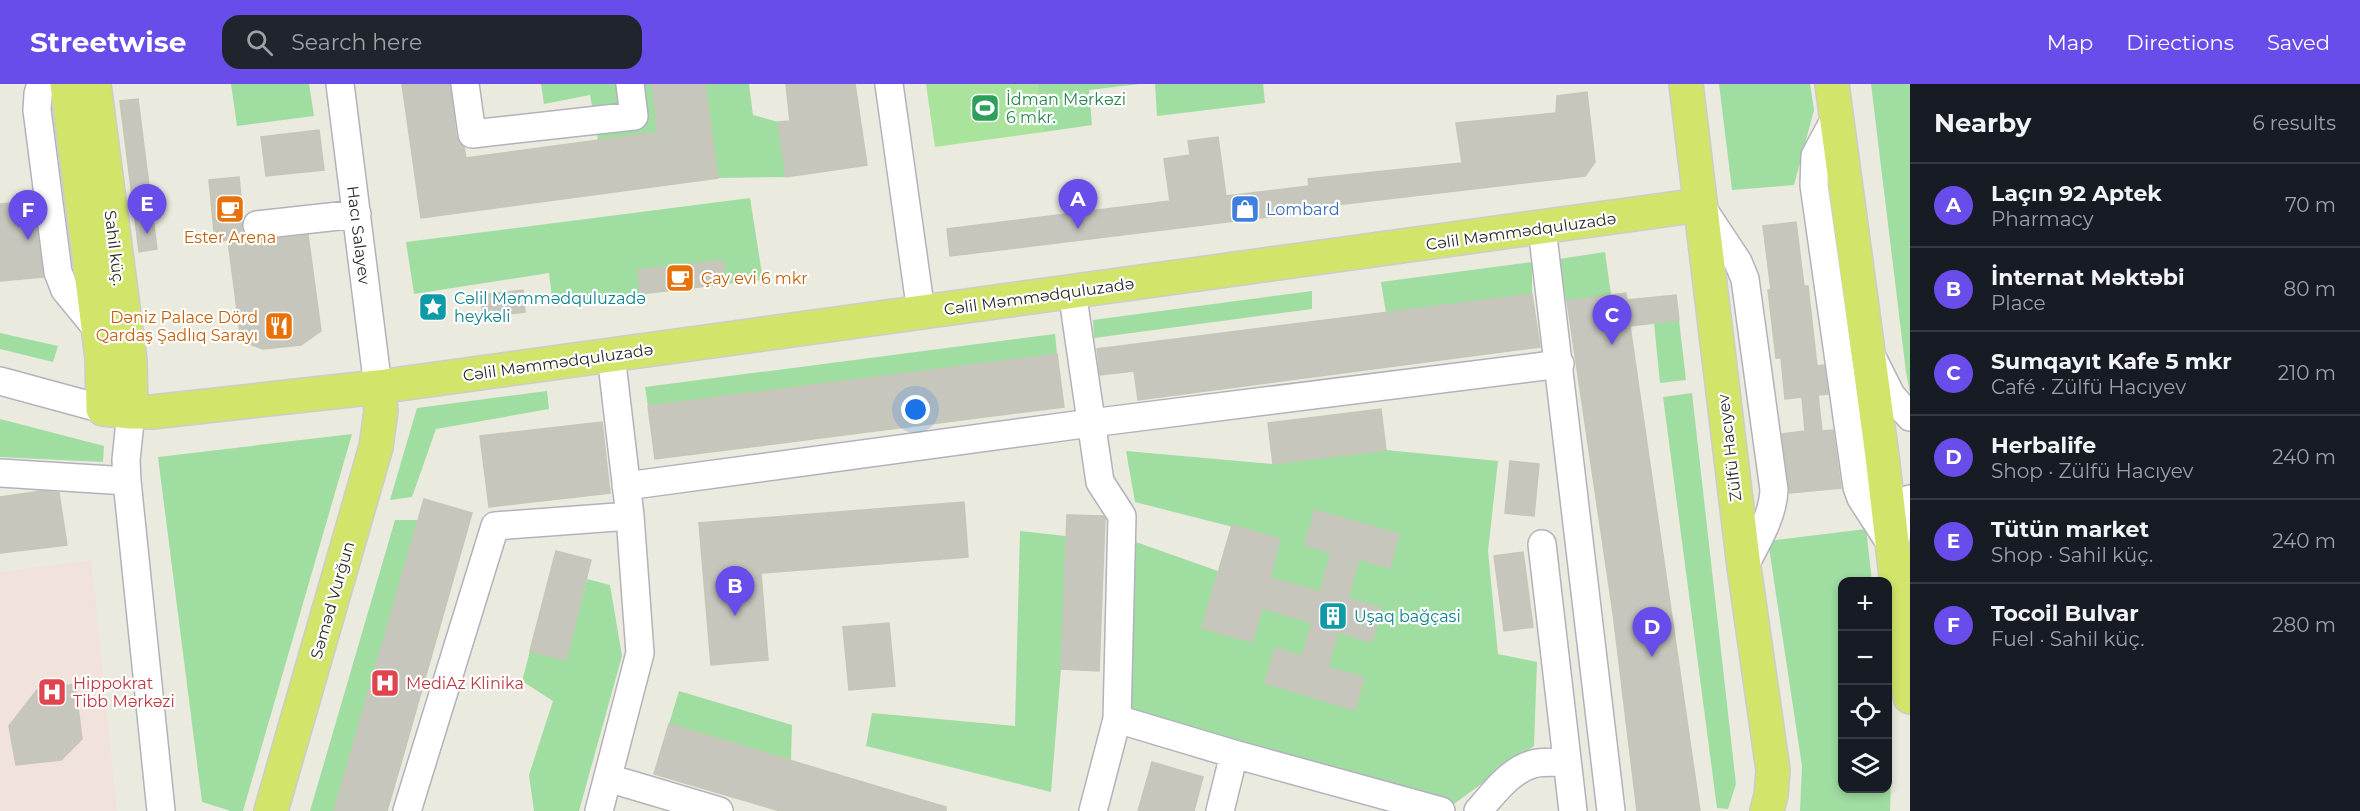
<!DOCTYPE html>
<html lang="en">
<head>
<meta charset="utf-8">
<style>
	:root { --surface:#171b24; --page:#20242c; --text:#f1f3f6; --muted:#9ea1a6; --line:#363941; --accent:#694ce9 }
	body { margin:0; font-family:Montserrat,sans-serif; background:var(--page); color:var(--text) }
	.controls { position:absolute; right:18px; bottom:18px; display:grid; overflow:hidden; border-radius:12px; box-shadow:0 3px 9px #0003 }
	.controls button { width:54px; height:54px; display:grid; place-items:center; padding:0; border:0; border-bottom:2px solid var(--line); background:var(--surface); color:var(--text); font:30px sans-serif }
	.you { position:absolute; left:916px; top:326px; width:21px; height:21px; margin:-15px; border:4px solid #fff; border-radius:50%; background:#1a73e8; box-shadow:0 0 0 9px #1a73e833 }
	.badge { display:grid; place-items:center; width:39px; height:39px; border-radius:50%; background:var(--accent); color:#fff; font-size:20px; font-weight:700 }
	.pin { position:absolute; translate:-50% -50px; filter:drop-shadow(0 2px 3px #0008) }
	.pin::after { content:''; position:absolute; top:32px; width:21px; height:18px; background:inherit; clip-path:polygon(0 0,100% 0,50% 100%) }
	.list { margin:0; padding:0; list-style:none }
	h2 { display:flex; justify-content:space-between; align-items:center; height:78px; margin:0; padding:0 24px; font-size:26px }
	h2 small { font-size:20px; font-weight:400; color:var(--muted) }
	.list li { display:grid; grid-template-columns:39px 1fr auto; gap:18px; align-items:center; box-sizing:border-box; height:84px; padding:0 24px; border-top:2px solid var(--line) }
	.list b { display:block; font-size:22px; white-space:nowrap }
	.list p { margin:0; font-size:20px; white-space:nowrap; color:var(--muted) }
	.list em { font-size:20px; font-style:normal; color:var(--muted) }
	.icon { flex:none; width:33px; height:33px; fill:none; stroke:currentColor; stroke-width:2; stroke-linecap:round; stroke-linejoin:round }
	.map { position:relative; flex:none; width:1910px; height:727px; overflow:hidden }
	header { display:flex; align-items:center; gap:36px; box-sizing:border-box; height:84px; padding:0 30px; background:var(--accent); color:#fff }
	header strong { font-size:28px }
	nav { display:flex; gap:33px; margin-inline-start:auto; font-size:21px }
	.search { width:420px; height:54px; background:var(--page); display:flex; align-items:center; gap:15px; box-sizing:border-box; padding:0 21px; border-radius:18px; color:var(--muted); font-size:22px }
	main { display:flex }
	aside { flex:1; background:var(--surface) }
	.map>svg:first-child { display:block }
	.medical { fill:#f1e2dc }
	.green { fill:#9fdda1 }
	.pitch { fill:#aae39c }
	.building { fill:#c7c6bd; stroke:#c6c6b7; stroke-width:1.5 }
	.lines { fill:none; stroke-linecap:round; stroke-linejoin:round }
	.minor-casing { stroke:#b4b1bd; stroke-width:30 }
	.major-casing { stroke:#ccc; stroke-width:36 }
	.minor { stroke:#fff; stroke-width:27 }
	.major { stroke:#d3e46a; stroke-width:33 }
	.labels { text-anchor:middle; stroke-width:4.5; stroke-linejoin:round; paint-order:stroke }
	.leisure-label { font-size:16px; fill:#27864d; stroke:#fff; text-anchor:start }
	.shop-label { font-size:16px; fill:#366cbe; stroke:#fff; text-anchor:start }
	.street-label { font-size:16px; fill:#2a2a2a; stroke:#fff }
	.food-label { font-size:16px; fill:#c56008; stroke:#fff }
	.culture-label { font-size:16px; fill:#0d838f; stroke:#fff; text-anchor:start }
	.health-label { font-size:16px; fill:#be3a42; stroke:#fff; text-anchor:start }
</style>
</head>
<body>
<header>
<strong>Streetwise</strong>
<div class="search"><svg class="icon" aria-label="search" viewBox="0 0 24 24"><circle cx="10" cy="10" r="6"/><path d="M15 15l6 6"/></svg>Search here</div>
<nav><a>Map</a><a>Directions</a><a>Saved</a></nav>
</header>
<main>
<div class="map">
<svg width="1910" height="727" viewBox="0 0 1910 727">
	<rect width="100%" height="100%" fill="#ebeade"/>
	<path class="medical" d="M91 476 117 727H0V488Z"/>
	<path class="green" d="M231 0H309L314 32 237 42Z
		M541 0H652L658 48 598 56 590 11 544 20Z
		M705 0H749L753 31 778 38 786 93 718 94Z
		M1037 0H1139L1089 6 1092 41 1044 48Z
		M1155 0H1263L1265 19 1157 32Z
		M1719 0H1810L1814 26 1794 101 1732 106Z
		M1871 0H1910V309L1906 288Z
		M750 114 763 196 725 200 722 176 638 186 640 210 553 222 549 189 414 210 406 158Z
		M1605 168 1611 211 1566 217 1559 175Z
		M1532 178V210L1386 229 1381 198Z
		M1312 207V225L1094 254 1093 236Z
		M1679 236 1686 296 1660 299 1654 239Z
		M0 249 58 262 53 278 0 265Z
		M1055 250 1057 270 648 322 645 303Z
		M547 307 549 325 436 345 412 413 390 416 417 324Z
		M1692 309 1736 700 1728 725 1717 724 1663 313Z
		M0 335 104 362 103 378 0 373Z
		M352 350 243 727H231L202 718 158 373Z
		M1386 366 1498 377 1488 467 1498 570 1537 578 1534 662 1444 727 1130 628 1133 457 1218 487 1202 544 1252 558 1262 524 1312 539 1302 572 1275 564 1265 599 1354 625 1364 593 1328 583 1338 548 1372 558 1382 524 1348 514 1359 475 1390 484 1399 451 1316 426 1305 461 1331 469 1320 508 1270 494 1280 455 1135 418 1126 367 1273 380Z
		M395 436H419L334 727H310Z
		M1866 445 1872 497H1842V704H1888V630L1892 671 1890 727H1800L1802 682 1768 457Z
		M1020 447 1066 452 1061 585 1051 708 866 662 872 629 1015 642Z
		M587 495 610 501 622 572 579 727H534L529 691 553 617 522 597 530 567 566 576Z
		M679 607 792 641 791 676 669 640Z"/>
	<path class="pitch" d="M926 0H1037L1044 48 935 63Z"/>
	<path class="building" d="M402 0H450L456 52 459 59 464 63 466 74 658 48 652 0H705L718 94 421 134Z
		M786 0H855L867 81 786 93 778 38 790 37Z
		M1587 8 1595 78 1585 92 1293 126V130L950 172 947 145 1170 117 1164 75 1190 71 1188 57 1218 53 1226 112 1309 102 1308 95 1462 79 1456 39 1556 29 1557 12Z
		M138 15 157 165 139 168 120 17Z
		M319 46 324 86 266 92 261 53Z
		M239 93 243 134 241 142 245 158 308 151 321 247 301 261 263 265 241 257 228 156 215 158 209 96Z
		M33 116 43 193 0 197V120Z
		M1796 138 1804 202H1808L1817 282 1824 281 1828 310 1818 311 1822 347 1833 346 1841 404 1790 409 1782 350 1805 347 1802 313 1785 315 1781 274H1776L1768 206H1771L1763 142Z
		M723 176 725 200 640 210 638 186Z
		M523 206 525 228 483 233 480 211Z
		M1626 209 1627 216 1676 211 1679 236 1630 242 1700 727H1637L1613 529 1567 217Z
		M1532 210 1540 263 1138 316 1134 287 1100 291 1097 265Z
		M1057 270 1064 323 655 375 648 322Z
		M1381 325 1386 366 1273 380 1268 339Z
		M602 338 610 409 489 423 480 352Z
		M1510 377 1539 380 1534 432 1505 429Z
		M42 407 59 409 67 461 0 469V413Z
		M424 415 472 429 401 679 387 727H334Z
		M964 418 968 473 761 489 768 576 711 581 699 439Z
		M1315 426 1399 450 1390 484 1359 475 1348 514 1382 524 1372 558 1338 548 1328 583 1364 593 1355 626 1265 599 1275 564 1302 572 1312 539 1262 524 1252 558 1202 544 1232 441 1280 455 1270 494 1320 508 1331 469 1305 461Z
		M1067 431 1103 432 1105 434 1099 587 1061 585Z
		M556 467 591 476 566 576 530 567Z
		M1523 468 1533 543 1504 547 1494 472Z
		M889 539 895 602 849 606 843 543Z
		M75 600 82 655 61 676 16 681 9 642 37 606Z
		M669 640 946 723V727H780L654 690Z
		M1152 678 1203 693 1194 727H1138Z"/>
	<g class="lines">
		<g class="minor-casing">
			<path id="minor" d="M41 0 38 10 37 26 58 188 65 206 98 246
				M340 0 378 303
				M465 0 472 50 634 32 630 0
				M889 0 921 228
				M1837 31 1815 72 1814 101 1857 403 1861 414 1892 462
				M1701 122 1738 178 1745 195 1774 406C1773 433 1756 459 1744 483
				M257 141 357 130
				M1542 144 1611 727
				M1072 207 1100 398 1122 432 1117 635 1093 727
				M1874 277 1891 311 1910 333
				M0 297 103 325
				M131 328 126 376 127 397 161 727
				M0 389 127 397
				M626 402 1091 339 1560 280
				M1542 460 1573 727
				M1893 461 1910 415
				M1117 635 1234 670 1441 727
				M608 694 719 727
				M407 727 495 442 630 432
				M599 727 640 569 630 432 611 271
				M1220 727 1234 670
				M1478 727C1493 710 1510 686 1533 680 1543 677 1556 679 1567 678"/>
		</g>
		<g class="major-casing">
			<path id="major" d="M67 0 102 274 103 325 131 328H152L378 303 1700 121
				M94 0 130 277 131 328
				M1686 0 1744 483 1773 686 1771 711 1767 727
				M1832 0 1882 372 1910 613
				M271 727 376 363 381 327 378 303"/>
		</g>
		<use href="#minor" class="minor"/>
		<use href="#major" class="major"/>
	</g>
	<defs>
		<g id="stadium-square" transform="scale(1.5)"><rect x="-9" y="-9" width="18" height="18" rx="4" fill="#2e9e5b" stroke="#fff"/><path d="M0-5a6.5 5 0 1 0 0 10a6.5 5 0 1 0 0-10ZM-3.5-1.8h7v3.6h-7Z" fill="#fff"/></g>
		<g id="cafe-square" transform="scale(1.5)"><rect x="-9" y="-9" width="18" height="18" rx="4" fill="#e8710a" stroke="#fff"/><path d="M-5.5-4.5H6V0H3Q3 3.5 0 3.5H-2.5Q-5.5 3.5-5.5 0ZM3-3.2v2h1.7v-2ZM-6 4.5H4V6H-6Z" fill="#fff"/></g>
		<g id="shop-square" transform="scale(1.5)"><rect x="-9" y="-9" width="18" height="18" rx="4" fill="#3f7fe0" stroke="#fff"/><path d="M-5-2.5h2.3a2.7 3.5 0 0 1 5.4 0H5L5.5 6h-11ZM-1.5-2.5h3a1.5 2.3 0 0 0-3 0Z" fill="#fff"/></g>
		<g id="sight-square" transform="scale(1.5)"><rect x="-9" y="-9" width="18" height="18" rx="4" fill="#0f9aa8" stroke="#fff"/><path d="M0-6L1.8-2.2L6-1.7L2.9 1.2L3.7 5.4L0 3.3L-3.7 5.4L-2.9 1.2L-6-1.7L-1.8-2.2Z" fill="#fff"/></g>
		<g id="restaurant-square" transform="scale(1.5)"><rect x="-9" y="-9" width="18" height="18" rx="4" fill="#e8710a" stroke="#fff"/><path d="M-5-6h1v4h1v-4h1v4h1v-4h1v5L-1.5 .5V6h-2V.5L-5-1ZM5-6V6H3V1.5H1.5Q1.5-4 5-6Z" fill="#fff"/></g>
		<g id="building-square" transform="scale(1.5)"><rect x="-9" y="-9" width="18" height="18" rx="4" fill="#0f9aa8" stroke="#fff"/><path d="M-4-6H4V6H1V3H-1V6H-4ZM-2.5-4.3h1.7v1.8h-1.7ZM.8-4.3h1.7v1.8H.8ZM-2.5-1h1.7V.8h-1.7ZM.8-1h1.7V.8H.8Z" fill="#fff"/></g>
		<g id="hospital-square" transform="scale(1.5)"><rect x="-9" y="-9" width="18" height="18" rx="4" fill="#e0444e" stroke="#fff"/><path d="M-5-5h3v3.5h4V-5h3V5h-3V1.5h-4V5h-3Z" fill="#fff"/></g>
	</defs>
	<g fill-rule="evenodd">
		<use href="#stadium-square" x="985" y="24"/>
		<use href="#cafe-square" x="230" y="125"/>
		<use href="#shop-square" x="1245" y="125"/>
		<use href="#cafe-square" x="680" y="194"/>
		<use href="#sight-square" x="433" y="223"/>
		<use href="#restaurant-square" x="279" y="242"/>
		<use href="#building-square" x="1333" y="532"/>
		<use href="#hospital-square" x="385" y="599"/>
		<use href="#hospital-square" x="52" y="608"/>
	</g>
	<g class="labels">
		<g class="leisure-label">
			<text x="1006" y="21">İdman Mәrkәzi<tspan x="1006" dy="18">6 mkr.</tspan></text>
		</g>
		<g class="shop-label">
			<text x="1266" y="131">Lombard</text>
		</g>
		<g class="street-label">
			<text transform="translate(1521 147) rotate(-8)" y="6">Cəlil Məmmədquluzadə</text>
			<text transform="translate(359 151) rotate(83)" y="6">Hacı Salayev</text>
			<text transform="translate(115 164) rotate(83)" y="6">Sahil küç.</text>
			<text transform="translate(1039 212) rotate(-8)" y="6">Cəlil Məmmədquluzadə</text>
			<text transform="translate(558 278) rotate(-8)" y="6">Cəlil Məmmədquluzadə</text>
			<text transform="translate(1729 364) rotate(-97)" y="6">Zülfü Hacıyev</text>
			<text transform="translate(332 516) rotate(-74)" y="6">Səməd Vurğun</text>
		</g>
		<g class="food-label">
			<text x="230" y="159">Ester Arena</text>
			<text x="701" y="200" text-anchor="start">Çay evi 6 mkr</text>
			<text x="258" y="239" text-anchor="end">Dəniz Palace Dörd<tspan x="258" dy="18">Qardaş Şadlıq Sarayı</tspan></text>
		</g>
		<g class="culture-label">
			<text x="454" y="220">Cəlil Məmmədquluzadə<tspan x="454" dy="18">heykəli</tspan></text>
			<text x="1354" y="538">Uşaq bağçasi</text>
		</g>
		<g class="health-label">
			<text x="73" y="605">Hippokrat<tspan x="73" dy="18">Tibb Mərkəzi</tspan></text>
			<text x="406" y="605">MediAz Klinika</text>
		</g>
	</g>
</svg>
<div class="controls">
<button>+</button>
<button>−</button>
<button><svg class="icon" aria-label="locate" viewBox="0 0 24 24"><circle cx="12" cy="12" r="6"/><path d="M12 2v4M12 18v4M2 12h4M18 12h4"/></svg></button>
<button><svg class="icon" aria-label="layers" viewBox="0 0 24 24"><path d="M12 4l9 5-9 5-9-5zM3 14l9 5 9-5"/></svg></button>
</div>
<div class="you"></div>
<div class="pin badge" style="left:1078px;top:145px">A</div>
<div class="pin badge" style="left:735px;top:532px">B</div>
<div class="pin badge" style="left:1612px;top:261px">C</div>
<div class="pin badge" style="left:1652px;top:573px">D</div>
<div class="pin badge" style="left:147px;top:150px">E</div>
<div class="pin badge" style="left:28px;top:156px">F</div>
</div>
<aside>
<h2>Nearby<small>6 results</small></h2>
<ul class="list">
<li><span class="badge">A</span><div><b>Laçın 92 Aptek</b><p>Pharmacy</p></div><em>70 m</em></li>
<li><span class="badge">B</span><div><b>İnternat Məktəbi</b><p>Place</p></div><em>80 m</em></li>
<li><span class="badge">C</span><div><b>Sumqayıt Kafe 5 mkr</b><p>Café · Zülfü Hacıyev</p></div><em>210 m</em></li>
<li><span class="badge">D</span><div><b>Herbalife</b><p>Shop · Zülfü Hacıyev</p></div><em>240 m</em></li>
<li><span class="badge">E</span><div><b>Tütün market</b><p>Shop · Sahil küç.</p></div><em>240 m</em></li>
<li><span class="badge">F</span><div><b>Tocoil Bulvar</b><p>Fuel · Sahil küç.</p></div><em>280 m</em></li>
</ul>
</aside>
</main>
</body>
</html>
